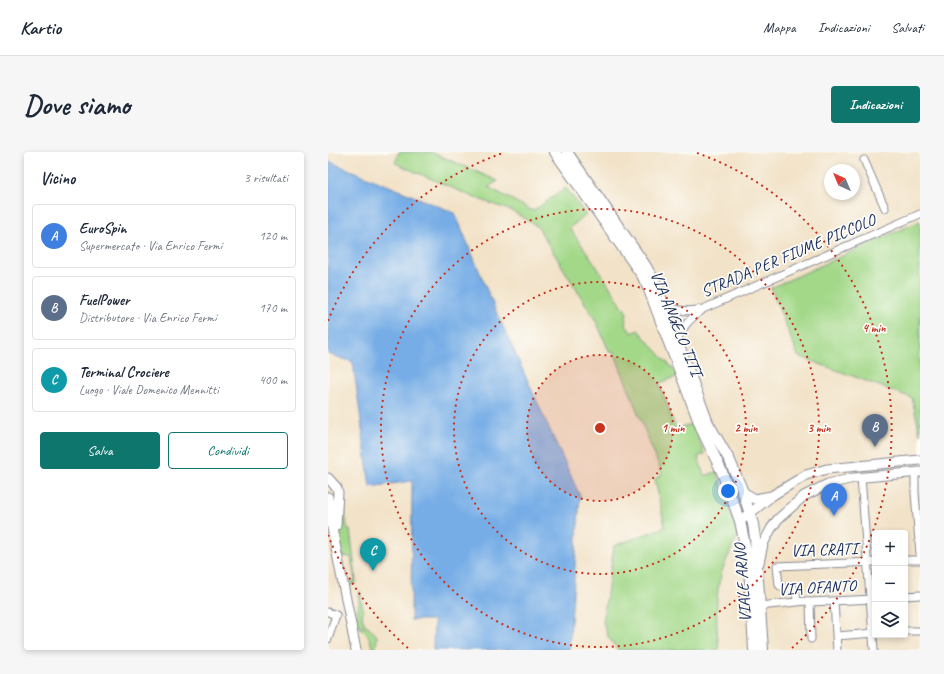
<!DOCTYPE html>
<html lang="it">
<head>
<meta charset="utf-8">
<style>
	:root { --surface:#fff; --page:#f6f6f7; --text:#1f2937; --muted:#747a83; --line:#e0e1e3; --accent:#0f766e }
	body { margin:0; font-family:Caveat,sans-serif; background:var(--page); color:var(--text) }
	.controls { position:absolute; right:12px; bottom:12px; display:grid; overflow:hidden; border-radius:4px; box-shadow:0 2px 6px #0003 }
	.controls button { width:36px; height:36px; display:grid; place-items:center; padding:0; border:0; border-bottom:1px solid var(--line); background:var(--surface); color:var(--text); font:20px sans-serif }
	.compass { position:absolute; left:496px; top:12px; width:36px; height:36px; border-radius:50%; background:var(--surface); box-shadow:0 2px 6px #0003; rotate:316deg }
	.you { position:absolute; left:400px; top:339px; width:14px; height:14px; margin:-10px; border:3px solid #fff; border-radius:50%; background:#1a73e8; box-shadow:0 0 0 6px #1a73e833 }
	.badge { display:grid; place-items:center; width:26px; height:26px; border-radius:50%; background:var(--accent); color:#fff; font-size:13px; font-weight:700 }
	.pin { position:absolute; translate:-50% -33px; filter:drop-shadow(0 1px 2px #0008) }
	.pin::after { content:''; position:absolute; top:21px; width:14px; height:12px; background:inherit; clip-path:polygon(0 0,100% 0,50% 100%) }
	.list { margin:0; padding:0; list-style:none }
	h2 { display:flex; justify-content:space-between; align-items:center; height:52px; margin:0; padding:0 16px; font-size:17px }
	h2 small { font-size:13px; font-weight:400; color:var(--muted) }
	.list li { display:grid; grid-template-columns:26px 1fr auto; gap:12px; align-items:center; box-sizing:border-box; height:64px; margin:0 8px 8px; padding:0 8px; border:1px solid var(--line); border-radius:4px }
	.list b { display:block; font-size:15px; white-space:nowrap }
	.list p { margin:0; font-size:13px; white-space:nowrap; color:var(--muted) }
	.list em { font-size:13px; font-style:normal; color:var(--muted) }
	.actions { display:flex; gap:8px; padding:12px 16px }
	.actions a { flex:1; padding:9px 0; border:1px solid var(--accent); border-radius:4px; text-align:center; font-size:14px; color:var(--accent) }
	.actions .main { background:var(--accent); color:#fff }
	.icon { flex:none; width:22px; height:22px; fill:none; stroke:currentColor; stroke-width:2; stroke-linecap:round; stroke-linejoin:round }
	.map { position:relative; flex:none; width:592px; height:498px; overflow:hidden; border-radius:4px }
	header { display:flex; align-items:center; gap:24px; box-sizing:border-box; height:56px; padding:0 20px; background:var(--surface); border-bottom:1px solid var(--line) }
	header strong { font-size:19px }
	nav { display:flex; gap:22px; margin-inline-start:auto; font-size:14px }
	.intro { display:flex; align-items:center; justify-content:space-between; box-sizing:border-box; height:96px; padding:0 24px }
	h1 { margin:0; font-size:28px }
	.button { padding:10px 18px; border-radius:4px; background:var(--accent); color:#fff; font-size:14px; font-weight:700 }
	main { display:flex; gap:24px; padding:0 24px }
	aside { flex:1; background:var(--surface); border-radius:4px; box-shadow:0 2px 6px #0003 }
	.map>svg:first-child { display:block }
	.green { fill:#a3d888; stroke:#5f8473 }
	.water { fill:#77ade6; stroke:#496ea2 }
	.lines { fill:none; stroke-linecap:round; stroke-linejoin:round }
	.minor-casing { stroke:#868892; stroke-width:9 }
	.tertiary-casing { stroke:#868892; stroke-width:11 }
	.secondary-casing { stroke:#868892; stroke-width:12 }
	.minor { stroke:#fff; stroke-width:7 }
	.tertiary { stroke:#fff; stroke-width:9 }
	.secondary { stroke:#fff; stroke-width:10 }
	.ring { fill:none; stroke:#c8321e; stroke-width:2; stroke-dasharray:2 4 }
	.labels { text-anchor:middle; stroke-width:3.5; stroke-linejoin:round; paint-order:stroke }
	.street-label { font-size:17px; fill:#1b2f5e; stroke:#fdfcf7 }
	.centre { fill:#c8321e; stroke:#fdfcf7; stroke-width:2 }
	.ring-label { font-size:12px; text-anchor:middle; font-weight:bold; fill:#c8321e; stroke:#fdfcf7; stroke-width:3.5; stroke-linejoin:round; paint-order:stroke }
</style>
</head>
<body>
<header>
<strong>Kartio</strong>
<nav><a>Mappa</a><a>Indicazioni</a><a>Salvati</a></nav>
</header>
<div class="intro"><h1>Dove siamo</h1><a class="button">Indicazioni</a></div>
<main>
<aside>
<h2>Vicino<small>3 risultati</small></h2>
<ul class="list">
<li><span class="badge" style="background:#3f7fe0">A</span><div><b>EuroSpin</b><p>Supermercato · Via Enrico Fermi</p></div><em>120 m</em></li>
<li><span class="badge" style="background:#5c6f8a">B</span><div><b>FuelPower</b><p>Distributore · Via Enrico Fermi</p></div><em>170 m</em></li>
<li><span class="badge" style="background:#0f9aa8">C</span><div><b>Terminal Crociere</b><p>Luogo · Viale Domenico Mennitti</p></div><em>400 m</em></li>
</ul>
<div class="actions"><a class="main">Salva</a><a>Condividi</a></div>
</aside>
<div class="map">
<svg width="592" height="498" viewBox="0 0 592 498">
	<rect width="100%" height="100%" fill="#fdfcf7"/>
	<filter id="ink" filterUnits="userSpaceOnUse"><feTurbulence type="fractalNoise" baseFrequency=".025" numOctaves="2"/><feDisplacementMap in="SourceGraphic" scale="8" xChannelSelector="R" yChannelSelector="G"/><feConvolveMatrix kernelMatrix="1 2 1 2 8 2 1 2 1" color-interpolation-filters="sRGB"/></filter>
	<filter id="wash" filterUnits="userSpaceOnUse"><feTurbulence type="fractalNoise" baseFrequency=".012" numOctaves="4" result="noise"/><feDisplacementMap in="SourceGraphic" scale="16" xChannelSelector="R" yChannelSelector="G"/><feGaussianBlur stdDeviation="0.9" result="paint"/><feColorMatrix in="noise" values="0 0 0 0 0 0 0 0 0 0 0 0 0 0 0 0 0 1.4 0 .05"/><feComposite in="paint" operator="in"/></filter>
	<g filter="url(#wash)">
		<rect width="100%" height="100%" fill="#f2e2c7"/>
		<path class="green" d="M71 0H103L170 29 160 35 205 59 238 36 258 63 241 76 261 103 299 161 297 172 304 181 310 178 351 224 331 231 348 277 364 272 377 302 370 305 376 324 389 320 410 383C405 394 400 404 396 414 386 439 388 472 391 498H290L280 485 275 470 286 394 337 375 327 327 334 322 286 200 282 201 268 169 209 74 184 59 145 45 67 11Z
			M592 69V282L584 246 470 204 443 136Z
			M14 341 19 375 22 378 27 417 28 432 19 434V432L27 428 23 405 14 404C10 380 11 365 14 341Z
			M32 439 35 459 34 466 37 472 32 476 29 465Z
			M39 473 49 484 48 498H45L41 485 33 477Z"/>
		<path class="water" d="M0 9 127 61 167 157 252 344 241 498H105L106 468H83L84 329 42 335 25 210 0 202Z"/>
	</g>
	<g filter="url(#ink)">
		<g class="lines">
			<g class="minor-casing">
				<path id="minor" d="M536 8 557 56
					M337 154C351 159 361 160 375 157L592 62
					M349 187C357 173 361 167 373 159
					M587 321V341L592 402
					M533 325 546 498
					M577 408H592
					M577 444 592 443
					M506 449 509 498
					M469 450 468 440 466 437 455 436 451 433 449 414 547 410
					M482 450 483 487
					M432 454 478 449 481 450 547 447
					M0 460 8 463 0 487
					M577 479H592
					M508 484 547 481"/>
			</g>
			<g class="tertiary-casing">
				<path id="tertiary" d="M0 326 9 336 10 340 8 374
					M415 340 427 347 443 344
					M0 345 3 371 28 498
					M412 369 445 343 478 323 499 317 592 308
					M431 411 435 392 443 377 450 367 476 344 500 332 526 326 592 320"/>
			</g>
			<g class="secondary-casing">
				<path id="secondary" d="M227 0 314 123 321 138 374 278 394 320 412 369 421 413 426 498
					M239 0 317 113 328 132 380 271 402 309 415 340 425 372 427 386 435 498"/>
			</g>
			<use href="#minor" class="minor"/>
			<use href="#tertiary" class="tertiary"/>
			<use href="#secondary" class="secondary"/>
		</g>
	</g>
	<circle cx="272" cy="276" r="73" fill="#c8321e" fill-opacity=".12"/>
	<g class="ring">
		<circle cx="272" cy="276" r="73"/>
		<circle cx="272" cy="276" r="146"/>
		<circle cx="272" cy="276" r="219"/>
		<path d="M80 496A292 292 0 0 1 0 383M0 169A292 292 0 0 1 175 1M369 1A292 292 0 0 1 464 496"/>
	</g>
	<g class="labels">
		<g class="street-label">
			<text transform="translate(460 103) rotate(-23)" y="6">STRADA PER FIUME PICCOLO</text>
			<text transform="translate(349 171) rotate(68)" y="6">VIA ANGELO TITI</text>
			<text transform="translate(496 397) rotate(-2)" y="6">VIA CRATI</text>
			<text transform="translate(414 431) rotate(-94)" y="6">VIALE ARNO</text>
			<text transform="translate(489 435) rotate(-3)" y="6">VIA OFANTO</text>
		</g>
	</g>
	<circle cx="272" cy="276" r="6" class="centre"/>
	<g class="ring-label">
		<text x="546" y="180">4 min</text>
		<text x="345" y="280">1 min</text>
		<text x="418" y="280">2 min</text>
		<text x="491" y="280">3 min</text>
	</g>
</svg>
<div class="controls">
<button>+</button>
<button>−</button>
<button><svg class="icon" aria-label="layers" viewBox="0 0 24 24"><path d="M12 4l9 5-9 5-9-5zM3 14l9 5 9-5"/></svg></button>
</div>
<svg class="compass" viewBox="-18 -18 36 36"><path d="M0-13l5 13h-10z" fill="#e53935"/><path d="M0 13l5-13h-10z" fill="#747a83"/></svg>
<div class="you"></div>
<div class="pin badge" style="left:506px;top:364px;background:#3f7fe0">A</div>
<div class="pin badge" style="left:547px;top:295px;background:#5c6f8a">B</div>
<div class="pin badge" style="left:45px;top:419px;background:#0f9aa8">C</div>
</div>
</main>
</body>
</html>
